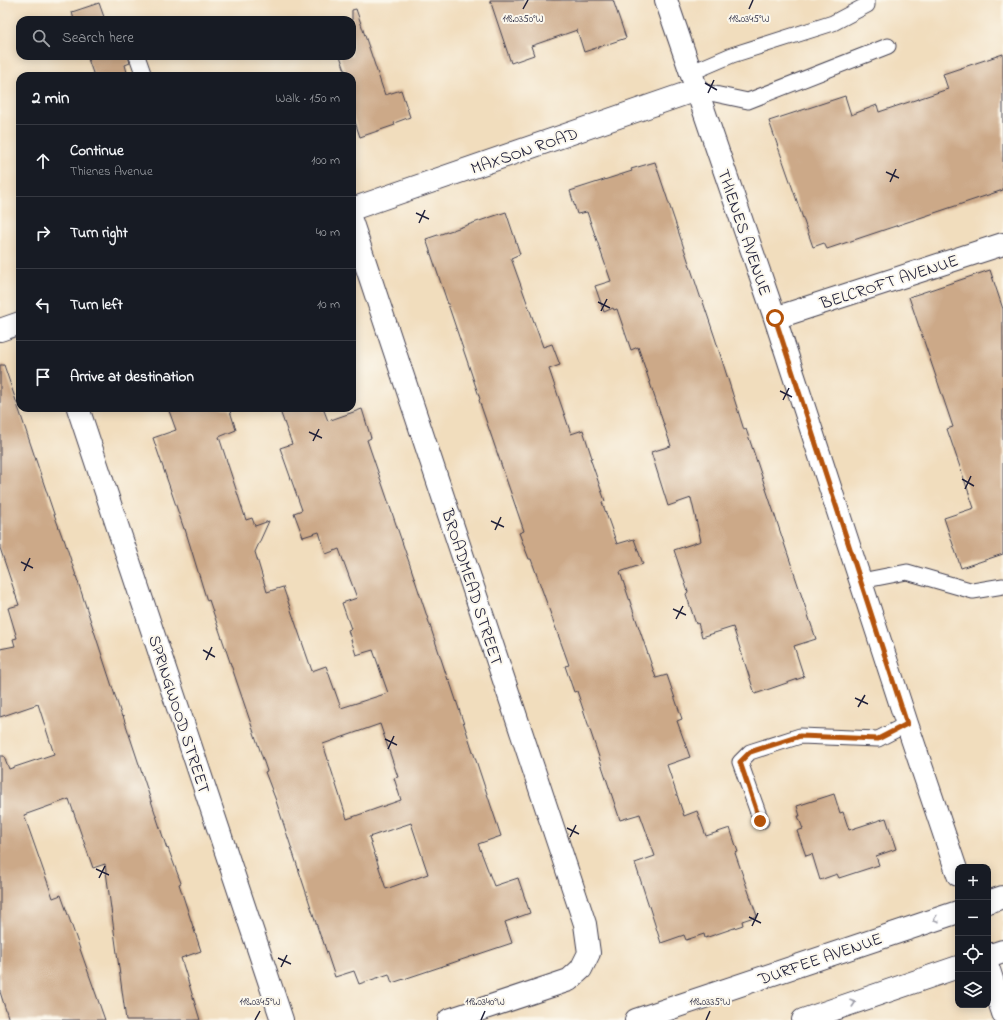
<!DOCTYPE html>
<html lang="en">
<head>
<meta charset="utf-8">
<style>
	:root { --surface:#171b24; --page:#242831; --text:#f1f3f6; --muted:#9ea1a6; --line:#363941 }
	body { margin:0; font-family:"Indie Flower",sans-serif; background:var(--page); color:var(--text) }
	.controls { position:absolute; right:12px; bottom:12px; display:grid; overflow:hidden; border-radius:8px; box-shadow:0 2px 10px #0003 }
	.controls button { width:36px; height:36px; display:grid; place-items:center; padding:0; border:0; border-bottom:1px solid var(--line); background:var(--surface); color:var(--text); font:20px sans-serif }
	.stop { position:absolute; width:12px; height:12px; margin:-9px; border:3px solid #b45309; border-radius:50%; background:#fff }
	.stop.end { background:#b45309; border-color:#fff; box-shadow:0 1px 4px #0008 }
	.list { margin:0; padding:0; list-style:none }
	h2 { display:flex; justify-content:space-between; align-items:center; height:52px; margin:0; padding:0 16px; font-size:17px }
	h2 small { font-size:13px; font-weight:400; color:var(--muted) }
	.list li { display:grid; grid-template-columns:26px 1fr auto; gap:12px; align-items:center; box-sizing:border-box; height:72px; padding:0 16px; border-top:1px solid var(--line) }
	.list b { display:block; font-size:15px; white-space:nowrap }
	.list p { margin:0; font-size:13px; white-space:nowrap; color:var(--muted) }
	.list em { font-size:13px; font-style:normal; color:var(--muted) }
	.icon { flex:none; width:22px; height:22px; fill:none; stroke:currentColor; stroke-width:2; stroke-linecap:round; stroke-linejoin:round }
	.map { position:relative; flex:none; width:1003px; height:1020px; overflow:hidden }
	.search { position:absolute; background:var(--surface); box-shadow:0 2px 10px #0003; left:16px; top:16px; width:340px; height:44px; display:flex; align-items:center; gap:10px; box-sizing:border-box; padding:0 14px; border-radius:12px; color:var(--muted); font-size:15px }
	.panel { position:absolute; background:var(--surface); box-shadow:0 2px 10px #0003; left:16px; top:72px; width:340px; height:340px; border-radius:12px }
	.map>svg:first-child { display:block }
	.building { fill:#cca988; fill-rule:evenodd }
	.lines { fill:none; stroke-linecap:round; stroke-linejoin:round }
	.lane-casing { stroke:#413e4e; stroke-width:17 }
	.street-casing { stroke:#413e4e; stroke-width:24 }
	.secondary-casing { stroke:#413e4e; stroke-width:24 }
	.lane { stroke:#fff; stroke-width:15 }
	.street { stroke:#fff; stroke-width:22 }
	.secondary { stroke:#fff; stroke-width:22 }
	.oneway { stroke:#9c9ca7 }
	.route { stroke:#b45309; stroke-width:5 }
	.ticks { fill:none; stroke:#22223b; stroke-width:1.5 }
	.labels { text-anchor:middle; stroke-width:4; stroke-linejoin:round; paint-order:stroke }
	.street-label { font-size:17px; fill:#22223b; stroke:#fbf7ec }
	.ticks-label { font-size:10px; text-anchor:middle; fill:#22223b; stroke:#fbf7ec; stroke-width:4; stroke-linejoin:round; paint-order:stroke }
</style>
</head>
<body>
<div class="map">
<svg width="1003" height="1020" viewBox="0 0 1003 1020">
	<rect width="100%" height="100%" fill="#fbf7ec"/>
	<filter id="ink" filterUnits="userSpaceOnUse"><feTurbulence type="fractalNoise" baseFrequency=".025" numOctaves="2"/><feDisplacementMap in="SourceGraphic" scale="8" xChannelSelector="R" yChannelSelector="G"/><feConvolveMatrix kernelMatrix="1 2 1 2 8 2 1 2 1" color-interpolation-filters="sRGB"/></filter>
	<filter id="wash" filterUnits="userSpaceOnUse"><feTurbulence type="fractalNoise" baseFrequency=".012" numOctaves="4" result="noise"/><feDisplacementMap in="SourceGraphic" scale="16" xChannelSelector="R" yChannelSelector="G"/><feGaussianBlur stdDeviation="0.9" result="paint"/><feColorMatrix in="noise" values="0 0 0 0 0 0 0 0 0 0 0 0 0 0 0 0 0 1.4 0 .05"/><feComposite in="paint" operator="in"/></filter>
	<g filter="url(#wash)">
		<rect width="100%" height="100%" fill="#f1ddbd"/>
		<g id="blocks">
			<path class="building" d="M490 0H613L626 38 584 52 577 30 531 46 534 55 511 63Z
				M99 3 105 20H74L72 12Z
				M356 9 385 95 401 90 410 117 394 123 395 125 360 137 352 113V76H347L340 56H352V10Z
				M1003 54V190L827 249 824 243 813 247 769 121 845 96 851 115 877 105 879 112 948 89 943 74Z
				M87 56H128L130 63 125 65 128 76H94Z
				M655 162 701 299H702L715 338 744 430 746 429 816 639 794 646 804 677 755 694 733 627 702 637 698 623 696 624 686 594 688 592 674 550 701 541 691 498 668 506 651 452 671 446 638 347 631 350 617 309 614 310 613 308 604 312 595 286 611 281 587 212 577 214 570 191 632 171 631 169Z
				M506 212 520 254 511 258 543 347 552 344 560 365 549 369 571 434 583 430 592 458H590L605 501 602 502 617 544 634 539 643 564 620 572 656 678 667 675 682 719 677 721 690 757 667 765 684 816 697 811 706 836 730 828 738 852 735 853 757 916 742 921 743 925 705 938 704 934 686 940 684 935 661 943 635 863 655 856 640 814 620 820 577 691 574 692 565 666 569 665 531 559H529L519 533 524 531 479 400 480 399 426 239Z
				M990 270 1003 309V554L961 568 944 518 974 508 947 429 953 427 909 297Z
				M0 365H4L54 514 63 539H64L122 717 123 716 167 849 168 848 181 883 179 884 201 951 181 958 200 1020H126L105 864 93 868 69 799 24 815 53 898 61 895 105 1020H9L0 992V756H4L9 769 54 754 38 704 0 717V649L15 646 13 639 17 638 8 608 19 605 0 548Z
				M168 408H229L236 430 219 437 246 520 252 518 255 526 269 521 255 552 267 592 283 587 312 671 326 666 341 708 388 693 373 650 356 655 348 630 351 629 342 603 357 598 339 549 326 554 319 532 303 537 294 513 302 510 280 448 292 444 279 408H323L328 421 362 409 371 438 367 440 411 568 448 680 449 679 501 836 478 844 494 886 518 878 530 913 505 922 512 943 392 983 389 974 359 984 354 971 335 977 322 938H321L275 798 265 772 267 771 209 600 207 601 185 529H184L153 438 176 430ZM380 724 398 777 394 778 401 800 347 819 323 744ZM411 823 428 874 386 889 369 837Z
				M834 794 840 813 843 812 849 830 886 818 896 849 876 856 879 865 839 878 837 874 820 880 812 854 806 856 797 831 803 829 798 816H800L797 806Z"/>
		</g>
	</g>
	<g filter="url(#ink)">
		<use href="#blocks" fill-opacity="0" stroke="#413e4e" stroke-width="1"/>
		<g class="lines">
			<g class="lane-casing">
				<path id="lane" d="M137 56 144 76
					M690 73 732 55 833 23 867 5V0
					M696 90 748 101 888 46
					M861 581 907 572 973 591 1003 586
					M761 821 740 762 750 752 800 736 878 739 907 724"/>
			</g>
			<g class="street-casing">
				<path id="street" d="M666 0 775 318 907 724 958 875
					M352 209 696 90
					M352 223 585 924 589 953 581 969 569 980 449 1020
					M775 318 1003 244
					M0 330 20 323
					M78 408 282 1020
					M988 967 1003 1013"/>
			</g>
			<g class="secondary-casing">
				<path id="secondary" d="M988 902 1003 897
					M988 956 1003 951
					M636 1020 958 912
					M803 1020 958 967"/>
			</g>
			<use href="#lane" class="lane"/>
			<use href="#street" class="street"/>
			<use href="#secondary" class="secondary"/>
		</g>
		<defs><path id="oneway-chevron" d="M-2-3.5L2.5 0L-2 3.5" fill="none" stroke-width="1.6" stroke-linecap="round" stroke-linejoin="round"/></defs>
		<g class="oneway">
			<use href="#oneway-chevron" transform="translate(936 919) rotate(162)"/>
			<use href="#oneway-chevron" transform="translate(853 1003) rotate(-18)"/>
		</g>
	</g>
	<g class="lines" filter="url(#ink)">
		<path class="route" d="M760 821 740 762 750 752 800 736 878 739 907 724 775 318"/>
	</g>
	<path class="ticks" d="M523 9 528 0M749 9 753 0M705 83 717 90M708 93 714 80M886 172 899 178M890 182 896 169M416 213 429 219M419 223 425 210M598 302 610 308M601 311 607 299M780 391 792 397M783 400 789 388M309 432 322 438M313 441 319 429M962 479 974 486M965 489 971 476M491 521 504 527M495 530 501 517M21 562 33 568M24 571 30 558M673 609 686 615M676 619 683 606M203 650 215 657M206 660 212 647M855 698 868 704M858 707 865 695M385 739 397 745M388 749 394 736M567 828 579 834M570 837 576 825M96 869 109 875M99 878 105 866M749 917 761 923M752 926 758 913M278 958 291 964M281 967 287 955M255 1020 260 1011M481 1020 485 1011M706 1020 710 1011"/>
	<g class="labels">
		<g class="street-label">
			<text transform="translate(524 150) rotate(-19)" y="6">MAXSON ROAD</text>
			<text transform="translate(745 232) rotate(71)" y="6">THIENES AVENUE</text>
			<text transform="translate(889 281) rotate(-18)" y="6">BELCROFT AVENUE</text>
			<text transform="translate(473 587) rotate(72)" y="6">BROADMEAD STREET</text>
			<text transform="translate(180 714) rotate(72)" y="6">SPRINGWOOD STREET</text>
			<text transform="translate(820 958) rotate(-19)" y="6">DURFEE AVENUE</text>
		</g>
	</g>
	<g class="ticks-label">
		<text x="523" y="22">118.0350°W</text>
		<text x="749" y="22">118.0345°W</text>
		<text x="260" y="1005">118.0345°W</text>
		<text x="485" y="1005">118.0340°W</text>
		<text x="710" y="1005">118.0335°W</text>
	</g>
</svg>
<div class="controls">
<button>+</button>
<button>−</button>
<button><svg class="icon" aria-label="locate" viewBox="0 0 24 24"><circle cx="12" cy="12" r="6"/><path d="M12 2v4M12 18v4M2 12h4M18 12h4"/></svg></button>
<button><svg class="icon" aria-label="layers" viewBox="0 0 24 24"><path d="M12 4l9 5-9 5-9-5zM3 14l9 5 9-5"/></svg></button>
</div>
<div class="stop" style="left:775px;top:318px"></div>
<div class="stop end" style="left:760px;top:821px"></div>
<div class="search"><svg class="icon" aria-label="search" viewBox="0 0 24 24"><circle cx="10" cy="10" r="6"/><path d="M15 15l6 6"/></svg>Search here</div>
<section class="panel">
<h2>2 min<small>Walk · 150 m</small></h2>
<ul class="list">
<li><svg class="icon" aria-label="ahead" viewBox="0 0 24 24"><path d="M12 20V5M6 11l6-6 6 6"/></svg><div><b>Continue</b><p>Thienes Avenue</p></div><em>100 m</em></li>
<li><svg class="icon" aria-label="right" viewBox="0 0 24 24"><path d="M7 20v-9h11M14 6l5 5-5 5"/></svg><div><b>Turn right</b></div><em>40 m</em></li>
<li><svg class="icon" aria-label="left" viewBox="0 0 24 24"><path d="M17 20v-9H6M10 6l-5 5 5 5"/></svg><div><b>Turn left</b></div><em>10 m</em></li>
<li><svg class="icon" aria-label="arrive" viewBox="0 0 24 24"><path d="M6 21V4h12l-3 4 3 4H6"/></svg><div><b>Arrive at destination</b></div></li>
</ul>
</section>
</div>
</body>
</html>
